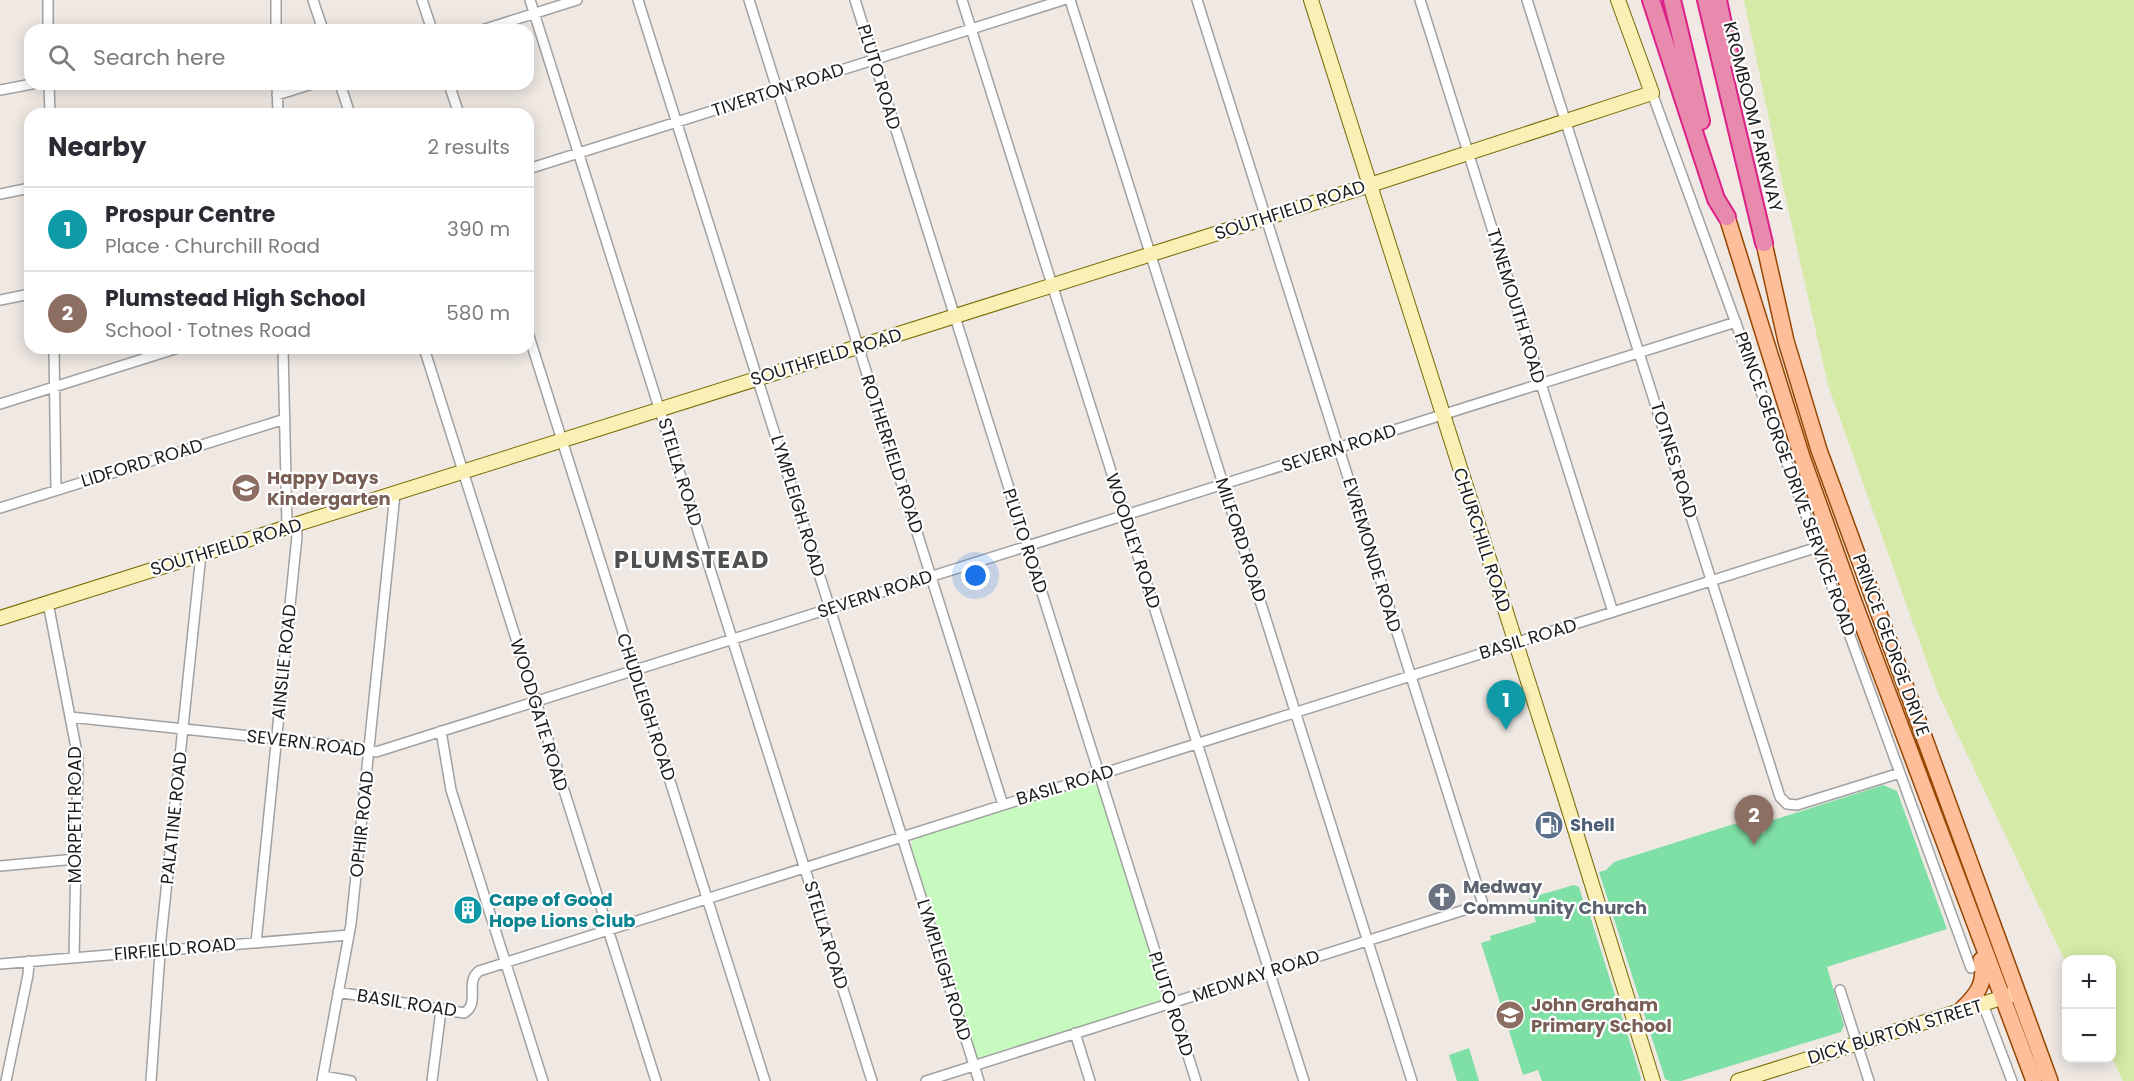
<!DOCTYPE html>
<html lang="en">
<head>
<meta charset="utf-8">
<style>
	:root { --surface:#fff; --page:#f2f2f3; --text:#2b2b33; --muted:#7c7c81; --line:#e1e1e2; --accent:#cb002a }
	body { margin:0; font-family:Poppins,sans-serif; background:var(--page); color:var(--text) }
	.controls { position:absolute; right:18px; bottom:18px; display:grid; overflow:hidden; border-radius:12px; box-shadow:0 3px 15px #0003 }
	.controls button { width:54px; height:54px; display:grid; place-items:center; padding:0; border:0; border-bottom:2px solid var(--line); background:var(--surface); color:var(--text); font:30px sans-serif }
	.you { position:absolute; left:976px; top:576px; width:21px; height:21px; margin:-15px; border:4px solid #fff; border-radius:50%; background:#1a73e8; box-shadow:0 0 0 9px #1a73e833 }
	.badge { display:grid; place-items:center; width:39px; height:39px; border-radius:50%; background:var(--accent); color:#fff; font-size:20px; font-weight:700 }
	.pin { position:absolute; translate:-50% -50px; filter:drop-shadow(0 2px 3px #0008) }
	.pin::after { content:''; position:absolute; top:32px; width:21px; height:18px; background:inherit; clip-path:polygon(0 0,100% 0,50% 100%) }
	.list { margin:0; padding:0; list-style:none }
	h2 { display:flex; justify-content:space-between; align-items:center; height:78px; margin:0; padding:0 24px; font-size:26px }
	h2 small { font-size:20px; font-weight:400; color:var(--muted) }
	.list li { display:grid; grid-template-columns:39px 1fr auto; gap:18px; align-items:center; box-sizing:border-box; height:84px; padding:0 24px; border-top:2px solid var(--line) }
	.list b { display:block; font-size:22px; white-space:nowrap }
	.list p { margin:0; font-size:20px; white-space:nowrap; color:var(--muted) }
	.list em { font-size:20px; font-style:normal; color:var(--muted) }
	.icon { flex:none; width:33px; height:33px; fill:none; stroke:currentColor; stroke-width:2; stroke-linecap:round; stroke-linejoin:round }
	.map { position:relative; flex:none; width:2134px; height:1081px; overflow:hidden }
	.search { position:absolute; background:var(--surface); box-shadow:0 3px 15px #0003; left:24px; top:24px; width:510px; height:66px; display:flex; align-items:center; gap:15px; box-sizing:border-box; padding:0 21px; border-radius:18px; color:var(--muted); font-size:22px }
	.panel { position:absolute; background:var(--surface); box-shadow:0 3px 15px #0003; left:24px; top:108px; width:510px; height:246px; border-radius:18px }
	.map>svg:first-child { display:block }
	.grass { fill:#d6eaa7 }
	.park { fill:#c6fabe }
	.pitch { fill:#7fe0a6 }
	.lines { fill:none; stroke-linecap:round; stroke-linejoin:round }
	.street-casing { stroke:#a1a1a1; stroke-width:12 }
	.secondary-casing { stroke:#766b03; stroke-width:16 }
	.primary-casing { stroke:#974600; stroke-width:18 }
	.highway-casing { stroke:#dc2187; stroke-width:20 }
	.street { stroke:#fff; stroke-width:9 }
	.secondary { stroke:#faf0b5; stroke-width:14 }
	.primary { stroke:#fdbe99; stroke-width:15 }
	.highway { stroke:#e889ae; stroke-width:16 }
	.labels { text-anchor:middle; stroke-width:4.5; stroke-linejoin:round; paint-order:stroke }
	.street-label { font-size:18px; fill:#1d1d1d; stroke:#fff }
	.education-label { font-size:18px; font-weight:bold; fill:#785e54; stroke:#fff; text-anchor:start }
	.service-label { font-size:18px; font-weight:bold; fill:#4e5e75; stroke:#fff; text-anchor:start }
	.worship-label { font-size:18px; font-weight:bold; fill:#5b616d; stroke:#fff; text-anchor:start }
	.culture-label { font-size:18px; font-weight:bold; fill:#0d838f; stroke:#fff; text-anchor:start }
	.district-label { font-size:24px; font-weight:bold; letter-spacing:1.5px; fill:#505050; stroke:#fff }
</style>
</head>
<body>
<div class="map">
<svg width="2134" height="1081" viewBox="0 0 2134 1081">
	<rect width="100%" height="100%" fill="#efe8e3"/>
	<path class="grass" d="M1744 0H2134V1081H2123L2112 1058V960H2066V963L1938 693 1828 385 1783 186Z"/>
	<path class="park" d="M1087 783 1095 784 1100 790 1166 1003 978 1062 911 849 912 842 916 837Z"/>
	<path class="pitch" d="M1883 785 1897 791 1947 929 1827 967 1844 1025 1841 1032 1681 1081H1670L1665 1079 1599 872 1606 870 1614 862 1734 824 1743 825 1764 833 1770 821Z
		M1574 885 1579 887 1585 906H1587L1641 1078 1640 1081H1542L1538 1070 1523 1075 1481 943 1491 940 1490 936 1536 922 1529 898Z
		M1469 1048 1479 1081H1457L1449 1055Z"/>
	<g class="lines">
		<g class="street-casing">
			<path id="street" d="M48 0V30
				M276 0V30
				M313 0 323 30
				M422 0 432 30
				M530 0 872 1081
				M638 0 979 1081
				M749 0 1003 805
				M855 0 1196 1081
				M962 0 1304 1081
				M1070 0 1412 1081
				M1420 0 1613 612
				M1527 0 1780 797 1787 804 1797 805 1900 773
				M482 30 577 0
				M49 84 50 114
				M277 84 278 114
				M340 84 350 114
				M449 84 459 114
				M0 90 32 84
				M1652 93 1971 968
				M277 95 312 84
				M528 169 1063 0
				M0 194 30 188
				M0 300 30 294
				M528 333 765 1081
				M54 348 56 490
				M283 348 287 527
				M424 348 656 1081
				M0 404 178 348
				M0 508 285 419
				M48 603 78 758 74 958
				M70 717 364 748 376 752 1736 322
				M441 731 451 790 543 1081
				M0 866 76 859
				M256 943 297 536 296 524
				M0 964 349 935
				M1840 990 1869 1081
				M338 992 464 1013C481 1003 464 983 479 971L1818 547
				M1981 999 2012 1081
				M1075 1033 1090 1081
				M323 1076 351 1081
				M6 1081 28 975 29 961
				M151 1081 161 939 201 554
				M322 1081 351 924 395 494
				M432 1081 441 1010
				M926 1081 1483 904 1197 0"/>
		</g>
		<g class="secondary-casing">
			<path id="secondary" d="M1311 0 1563 791 1653 1081
				M0 618 1370 185 1652 93 1618 0
				M1738 1081 2017 993"/>
		</g>
		<g class="primary-casing">
			<path id="primary" d="M1727 217 1802 457 1851 594 2034 1081
				M1764 243 1786 341 1819 450 2050 1081
				M1962 1009C1977 995 1987 982 1981 960"/>
		</g>
		<g class="highway-casing">
			<path id="highway" d="M1651 0 1716 199 1727 217
				M1672 0 1701 121
				M1706 0 1764 243
				M1718 0 1730 58"/>
		</g>
		<use href="#street" class="street"/>
		<use href="#secondary" class="secondary"/>
		<use href="#primary" class="primary"/>
		<use href="#highway" class="highway"/>
	</g>
	<defs>
		<g id="school-disc" transform="scale(1.5)"><circle r="9.5" fill="#8d6e63" stroke="#fff"/><path d="M0-5L7-2L0 1L-7-2ZM-4 1L0 2.5L4 1V4Q0 6-4 4Z" fill="#fff"/></g>
		<g id="fuel-disc" transform="scale(1.5)"><circle r="9.5" fill="#5c6f8a" stroke="#fff"/><path d="M-5.5-6h7V0h2V4h1.3V-2.5L3-4.5l.8-.8L6-3V5H2.5V1h-1V6h-7ZM-4.2-4.7v3.2H.2V-4.7Z" fill="#fff"/></g>
		<g id="church-disc" transform="scale(1.5)"><circle r="9.5" fill="#6b7280" stroke="#fff"/><path d="M-1.2-6h2.4v3.5h3.3v2.4h-3.3V6h-2.4V-.1h-3.3v-2.4h3.3Z" fill="#fff"/></g>
		<g id="building-disc" transform="scale(1.5)"><circle r="9.5" fill="#0f9aa8" stroke="#fff"/><path d="M-4-6H4V6H1V3H-1V6H-4ZM-2.5-4.3h1.7v1.8h-1.7ZM.8-4.3h1.7v1.8H.8ZM-2.5-1h1.7V.8h-1.7ZM.8-1h1.7V.8H.8Z" fill="#fff"/></g>
	</defs>
	<g fill-rule="evenodd">
		<use href="#school-disc" x="246" y="488"/>
		<use href="#fuel-disc" x="1549" y="825"/>
		<use href="#church-disc" x="1442" y="897"/>
		<use href="#building-disc" x="468" y="910"/>
		<use href="#school-disc" x="1510" y="1015"/>
	</g>
	<g class="labels">
		<g class="street-label">
			<text transform="translate(879 77) rotate(73)" y="6">PLUTO ROAD</text>
			<text transform="translate(778 90) rotate(-18)" y="6">TIVERTON ROAD</text>
			<text transform="translate(1753 117) rotate(76)" y="6">KROMBOOM PARKWAY</text>
			<text transform="translate(1290 210) rotate(-18)" y="6">SOUTHFIELD ROAD</text>
			<text transform="translate(1516 306) rotate(73)" y="6">TYNEMOUTH ROAD</text>
			<text transform="translate(826 357) rotate(-17)" y="6">SOUTHFIELD ROAD</text>
			<text transform="translate(1339 448) rotate(-18)" y="6">SEVERN ROAD</text>
			<text transform="translate(892 454) rotate(72)" y="6">ROTHERFIELD ROAD</text>
			<text transform="translate(1674 460) rotate(73)" y="6">TOTNES ROAD</text>
			<text transform="translate(142 463) rotate(-17)" y="6">LIDFORD ROAD</text>
			<text transform="translate(680 472) rotate(73)" y="6">STELLA ROAD</text>
			<text transform="translate(1795 484) rotate(70)" y="6">PRINCE GEORGE DRIVE SERVICE ROAD</text>
			<text transform="translate(798 506) rotate(73)" y="6">LYMPLEIGH ROAD</text>
			<text transform="translate(1241 540) rotate(72)" y="6">MILFORD ROAD</text>
			<text transform="translate(1482 540) rotate(72)" y="6">CHURCHILL ROAD</text>
			<text transform="translate(1025 541) rotate(72)" y="6">PLUTO ROAD</text>
			<text transform="translate(1133 541) rotate(72)" y="6">WOODLEY ROAD</text>
			<text transform="translate(226 547) rotate(-17)" y="6">SOUTHFIELD ROAD</text>
			<text transform="translate(1372 555) rotate(73)" y="6">EVREMONDE ROAD</text>
			<text transform="translate(875 594) rotate(-18)" y="6">SEVERN ROAD</text>
			<text transform="translate(1528 639) rotate(-17)" y="6">BASIL ROAD</text>
			<text transform="translate(1891 645) rotate(70)" y="6">PRINCE GEORGE DRIVE</text>
			<text transform="translate(284 662) rotate(-84)" y="6">AINSLIE ROAD</text>
			<text transform="translate(646 707) rotate(72)" y="6">CHUDLEIGH ROAD</text>
			<text transform="translate(539 715) rotate(73)" y="6">WOODGATE ROAD</text>
			<text transform="translate(306 743) rotate(7)" y="6">SEVERN ROAD</text>
			<text transform="translate(1065 785) rotate(-17)" y="6">BASIL ROAD</text>
			<text transform="translate(75 815) rotate(-90)" y="6">MORPETH ROAD</text>
			<text transform="translate(174 818) rotate(-84)" y="6">PALATINE ROAD</text>
			<text transform="translate(362 824) rotate(-84)" y="6">OPHIR ROAD</text>
			<text transform="translate(826 935) rotate(73)" y="6">STELLA ROAD</text>
			<text transform="translate(175 949) rotate(-5)" y="6">FIRFIELD ROAD</text>
			<text transform="translate(944 970) rotate(73)" y="6">LYMPLEIGH ROAD</text>
			<text transform="translate(1256 976) rotate(-18)" y="6">MEDWAY ROAD</text>
			<text transform="translate(407 1003) rotate(9)" y="6">BASIL ROAD</text>
			<text transform="translate(1171 1004) rotate(72)" y="6">PLUTO ROAD</text>
			<text transform="translate(1895 1032) rotate(-17)" y="6">DICK BURTON STREET</text>
		</g>
		<g class="education-label">
			<text x="267" y="484">Happy Days<tspan x="267" dy="21">Kindergarten</tspan></text>
			<text x="1531" y="1011">John Graham<tspan x="1531" dy="21">Primary School</tspan></text>
		</g>
		<g class="service-label">
			<text x="1570" y="831">Shell</text>
		</g>
		<g class="worship-label">
			<text x="1463" y="893">Medway<tspan x="1463" dy="21">Community Church</tspan></text>
		</g>
		<g class="culture-label">
			<text x="489" y="906">Cape of Good<tspan x="489" dy="21">Hope Lions Club</tspan></text>
		</g>
		<g class="district-label">
			<text x="692" y="568">PLUMSTEAD</text>
		</g>
	</g>
</svg>
<div class="controls">
<button>+</button>
<button>−</button>
</div>
<div class="you"></div>
<div class="pin badge" style="left:1506px;top:730px;background:#0f9aa8">1</div>
<div class="pin badge" style="left:1754px;top:845px;background:#8d6e63">2</div>
<div class="search"><svg class="icon" aria-label="search" viewBox="0 0 24 24"><circle cx="10" cy="10" r="6"/><path d="M15 15l6 6"/></svg>Search here</div>
<section class="panel">
<h2>Nearby<small>2 results</small></h2>
<ul class="list">
<li><span class="badge" style="background:#0f9aa8">1</span><div><b>Prospur Centre</b><p>Place · Churchill Road</p></div><em>390 m</em></li>
<li><span class="badge" style="background:#8d6e63">2</span><div><b>Plumstead High School</b><p>School · Totnes Road</p></div><em>580 m</em></li>
</ul>
</section>
</div>
</body>
</html>
